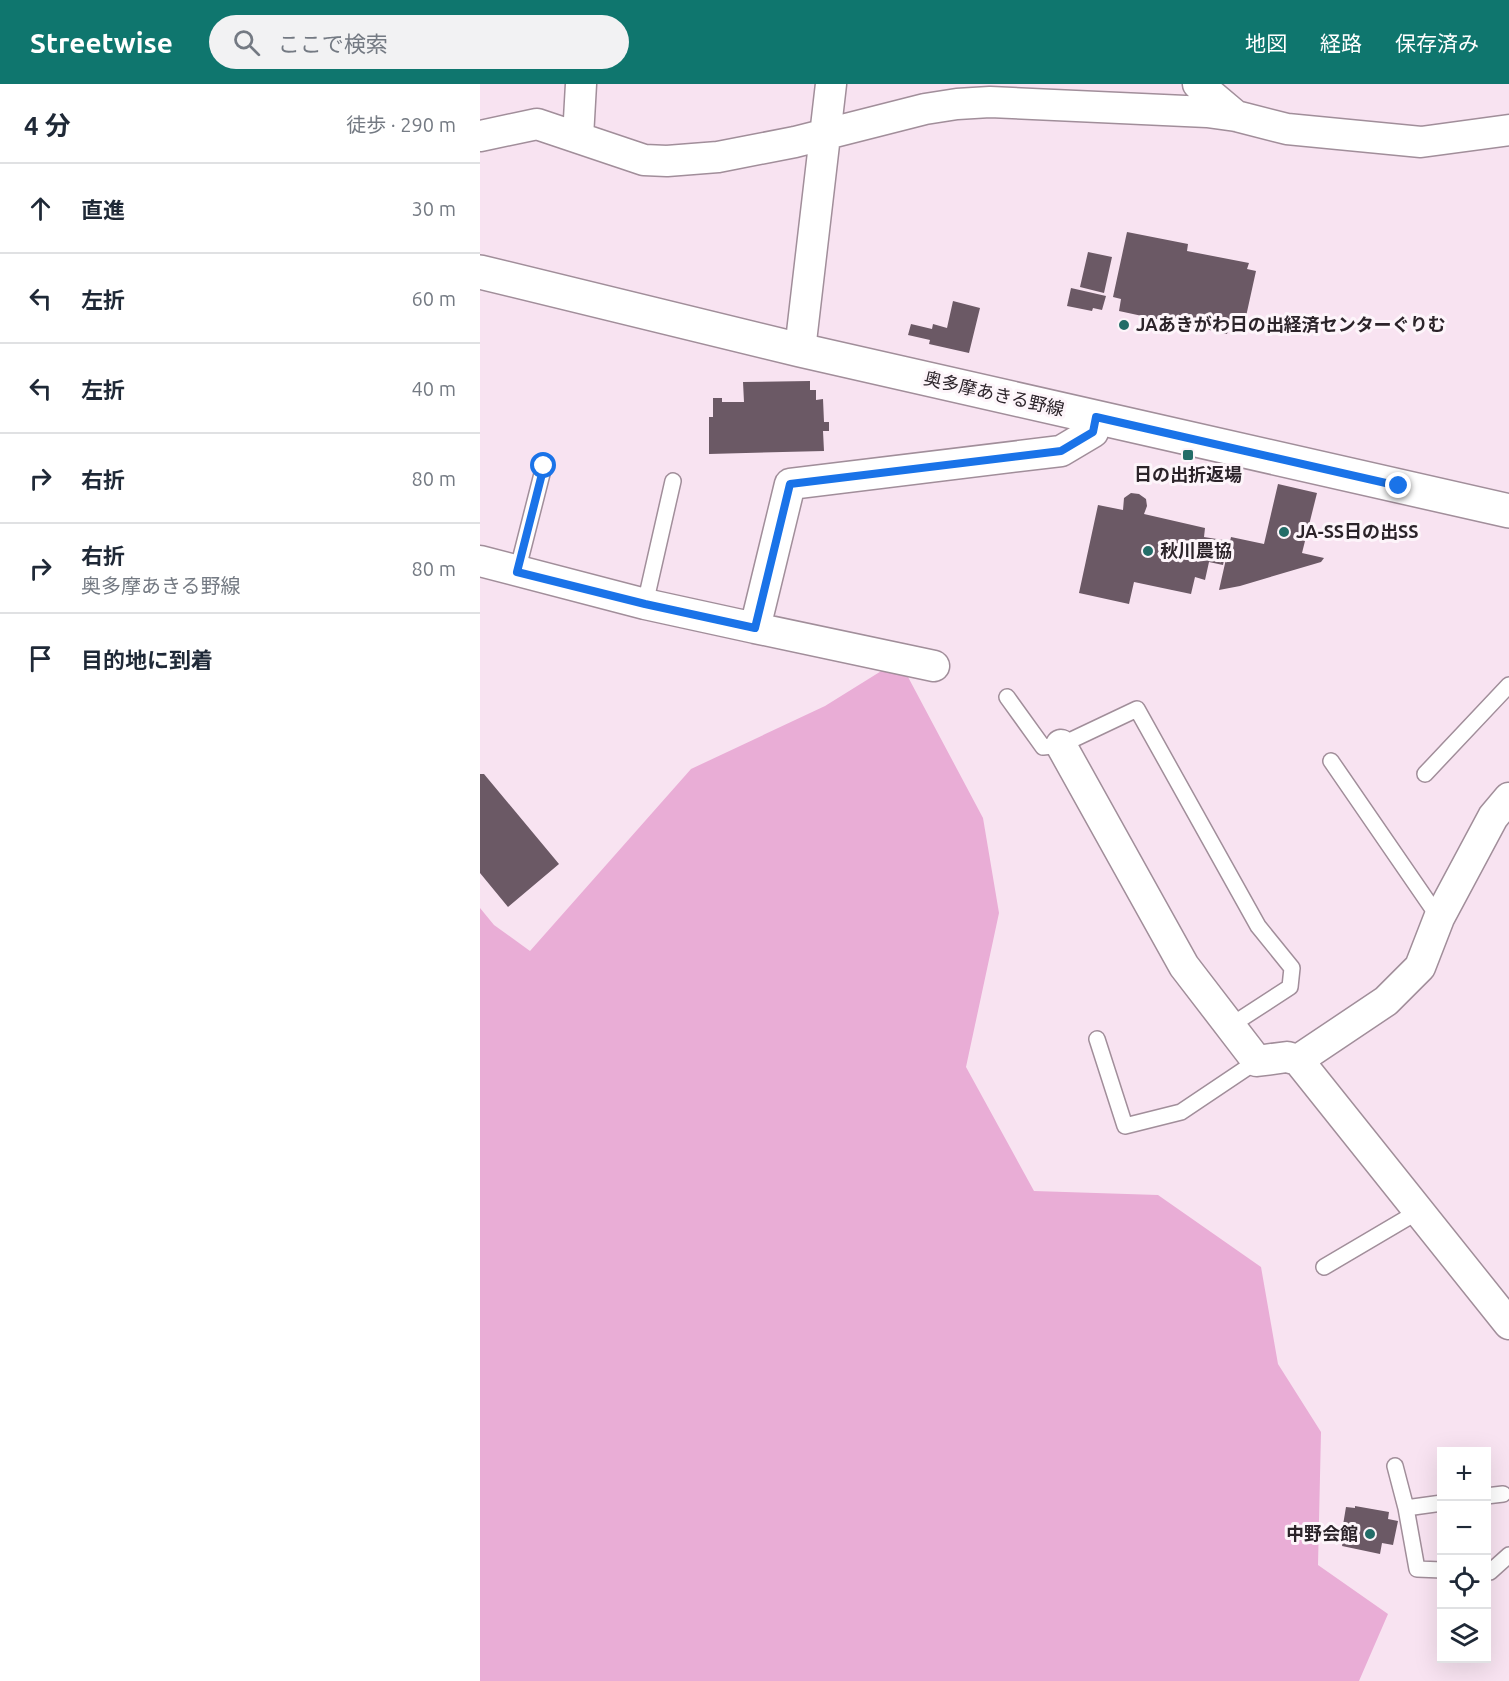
<!DOCTYPE html>
<html lang="ja">
<head>
<meta charset="utf-8">
<style>
	:root { --surface:#fff; --page:#f2f2f3; --text:#1f2937; --muted:#747a83; --line:#e0e1e3; --accent:#0f766e }
	body { margin:0; font-family:Ubuntu,"Noto Sans JP",sans-serif; background:var(--page); color:var(--text) }
	.controls { position:absolute; right:18px; bottom:18px; display:grid; overflow:hidden; border-radius:0px; box-shadow:0 6px 24px #0002 }
	.controls button { width:54px; height:54px; display:grid; place-items:center; padding:0; border:0; border-bottom:2px solid var(--line); background:var(--surface); color:var(--text); font:30px sans-serif }
	.stop { position:absolute; width:18px; height:18px; margin:-14px; border:4px solid #1a73e8; border-radius:50%; background:#fff }
	.stop.end { background:#1a73e8; border-color:#fff; box-shadow:0 2px 6px #0008 }
	.list { margin:0; padding:0; list-style:none }
	h2 { display:flex; justify-content:space-between; align-items:center; height:78px; margin:0; padding:0 24px; font-size:26px }
	h2 small { font-size:20px; font-weight:400; color:var(--muted) }
	.list li { display:grid; grid-template-columns:39px 1fr auto; gap:18px; align-items:center; box-sizing:border-box; height:90px; padding:0 24px; border-top:2px solid var(--line) }
	.list b { display:block; font-size:22px; white-space:nowrap }
	.list p { margin:0; font-size:20px; white-space:nowrap; color:var(--muted) }
	.list em { font-size:20px; font-style:normal; color:var(--muted) }
	.icon { flex:none; width:33px; height:33px; fill:none; stroke:currentColor; stroke-width:2; stroke-linecap:round; stroke-linejoin:round }
	.map { position:relative; flex:none; width:1029px; height:1597px; overflow:hidden }
	header { display:flex; align-items:center; gap:36px; box-sizing:border-box; height:84px; padding:0 30px; background:var(--accent); color:#fff }
	header strong { font-size:28px }
	nav { display:flex; gap:33px; margin-inline-start:auto; font-size:21px }
	.search { width:420px; height:54px; background:var(--page); display:flex; align-items:center; gap:15px; box-sizing:border-box; padding:0 21px; border-radius:33px; color:var(--muted); font-size:22px }
	main { display:flex }
	aside { flex:1; background:var(--surface) }
	.map>svg:first-child { display:block }
	.green { fill:#e9add6 }
	.building { fill:#6b5965 }
	.lines { fill:none; stroke-linecap:round; stroke-linejoin:round }
	.lane-casing { stroke:#a18e9a; stroke-width:18 }
	.street-casing { stroke:#a18e9a; stroke-width:33 }
	.secondary-casing { stroke:#a18e9a; stroke-width:36 }
	.lane { stroke:#fff; stroke-width:15 }
	.street { stroke:#fff; stroke-width:30 }
	.secondary { stroke:#fff; stroke-width:33 }
	.route { stroke:#1a73e8; stroke-width:8 }
	.poi-dot { fill:#236d68; stroke:#fdf5fa; stroke-width:2 }
	.labels { text-anchor:middle; stroke-width:6; stroke-linejoin:round; paint-order:stroke }
	.poi-label { font-size:18px; font-weight:bold; fill:#2c242a; stroke:#fdf5fa; text-anchor:start }
	.street-label { font-size:18px; fill:#2c242a; stroke:#fdf5fa }
</style>
</head>
<body>
<header>
<strong>Streetwise</strong>
<div class="search"><svg class="icon" aria-label="search" viewBox="0 0 24 24"><circle cx="10" cy="10" r="6"/><path d="M15 15l6 6"/></svg>ここで検索</div>
<nav><a>地図</a><a>経路</a><a>保存済み</a></nav>
</header>
<main>
<aside>
<h2>4 分<small>徒歩 · 290 m</small></h2>
<ul class="list">
<li><svg class="icon" aria-label="ahead" viewBox="0 0 24 24"><path d="M12 20V5M6 11l6-6 6 6"/></svg><div><b>直進</b></div><em>30 m</em></li>
<li><svg class="icon" aria-label="left" viewBox="0 0 24 24"><path d="M17 20v-9H6M10 6l-5 5 5 5"/></svg><div><b>左折</b></div><em>60 m</em></li>
<li><svg class="icon" aria-label="left" viewBox="0 0 24 24"><path d="M17 20v-9H6M10 6l-5 5 5 5"/></svg><div><b>左折</b></div><em>40 m</em></li>
<li><svg class="icon" aria-label="right" viewBox="0 0 24 24"><path d="M7 20v-9h11M14 6l5 5-5 5"/></svg><div><b>右折</b></div><em>80 m</em></li>
<li><svg class="icon" aria-label="right" viewBox="0 0 24 24"><path d="M7 20v-9h11M14 6l5 5-5 5"/></svg><div><b>右折</b><p>奥多摩あきる野線</p></div><em>80 m</em></li>
<li><svg class="icon" aria-label="arrive" viewBox="0 0 24 24"><path d="M6 21V4h12l-3 4 3 4H6"/></svg><div><b>目的地に到着</b></div></li>
</ul>
</aside>
<div class="map">
<svg width="1029" height="1597" viewBox="0 0 1029 1597">
	<rect width="100%" height="100%" fill="#f8e3f1"/>
	<path class="green" d="M419 576 503 734 519 829 486 983 554 1107 678 1111 781 1183 798 1280 841 1348 838 1481 908 1530 879 1597H0V824L14 841 50 867 211 685 345 622Z"/>
	<path class="building" d="M647 148 708 160 707 167 769 179 767 185 776 187 765 237 751 234 747 250 699 239 700 235 691 233 690 238 639 227 641 215 633 213Z
		M608 168 632 173 624 209 600 203Z
		M591 204 626 212 622 226 613 224 612 227 587 222Z
		M473 217 500 224 489 269 449 260 450 256 428 251 431 240 452 245 453 240 467 244Z
		M330 297V306H336V316L343 315 344 338H349V347H343L344 367 229 370V333H233V314H242V318H264L263 298Z
		M798 400 837 409 822 469 844 474 841 478 760 502 739 506 751 453 784 460Z
		M651 409 659 410 666 415 667 422 664 430 725 444 724 453 743 456V460L747 461 743 481 729 478 725 496 715 493 711 510 654 498 649 520 599 509 618 421 643 426 644 414Z
		M0 690H4L79 780 28 823 0 789Z
		M875 1422 909 1428 908 1435 918 1437 913 1461 902 1459 900 1470 862 1462 866 1441H863L866 1423 875 1424Z"/>
	<g class="lines">
		<g class="lane-casing">
			<path id="lane" d="M37 488 64 382
				M165 520 193 397
				M527 613 563 663 581 661 657 625 778 842 812 884 810 903 750 942
				M851 677 959 834
				M945 690 1029 601
				M617 955 645 1042 701 1028 777 977
				M844 1183 939 1127
				M915 1382 926 1424 937 1485 962 1486
				M1006 1412 1023 1410
				M926 1424 962 1419
				M1006 1488H1010L1029 1471"/>
		</g>
		<g class="street-casing">
			<path id="street" d="M718 0 756 32
				M0 52 57 40 164 76 187 77 238 73 315 58 445 25 477 20 510 18 727 28 756 32 807 45 941 58 1029 46
				M98 53 101 0
				M320 266 351 0
				M0 477 165 520 275 544 310 400 581 367 613 348 616 333
				M275 544 454 582
				M581 661 704 882 777 977 807 973 818 976 1029 1240
				M818 976 906 917 940 883 959 834 1013 733 1029 714"/>
		</g>
		<g class="secondary-casing">
			<path id="secondary" d="M0 188 320 266 1029 427"/>
		</g>
		<use href="#lane" class="lane"/>
		<use href="#street" class="street"/>
		<use href="#secondary" class="secondary"/>
	</g>
	<g class="lines">
		<path class="route" d="M64 382 37 488 165 520 275 544 310 400 581 367 613 348 616 333 919 402"/>
	</g>
	<g class="poi-dot">
		<circle cx="644" cy="241" r="6"/>
		<rect x="702" y="365" width="12" height="12" rx="3"/>
		<circle cx="804" cy="448" r="6"/>
		<circle cx="668" cy="467" r="6"/>
		<circle cx="890" cy="1450" r="6"/>
	</g>
	<g class="labels">
		<g class="poi-label">
			<text x="656" y="247">JAあきがわ日の出経済センターぐりむ</text>
			<text x="708" y="397" text-anchor="middle">日の出折返場</text>
			<text x="816" y="454">JA-SS日の出SS</text>
			<text x="680" y="473">秋川農協</text>
			<text x="878" y="1456" text-anchor="end">中野会館</text>
		</g>
		<g class="street-label">
			<text transform="translate(514 310) rotate(13)" y="6">奥多摩あきる野線</text>
		</g>
	</g>
</svg>
<div class="controls">
<button>+</button>
<button>−</button>
<button><svg class="icon" aria-label="locate" viewBox="0 0 24 24"><circle cx="12" cy="12" r="6"/><path d="M12 2v4M12 18v4M2 12h4M18 12h4"/></svg></button>
<button><svg class="icon" aria-label="layers" viewBox="0 0 24 24"><path d="M12 4l9 5-9 5-9-5zM3 14l9 5 9-5"/></svg></button>
</div>
<div class="stop" style="left:64px;top:382px"></div>
<div class="stop end" style="left:919px;top:402px"></div>
</div>
</main>
</body>
</html>
